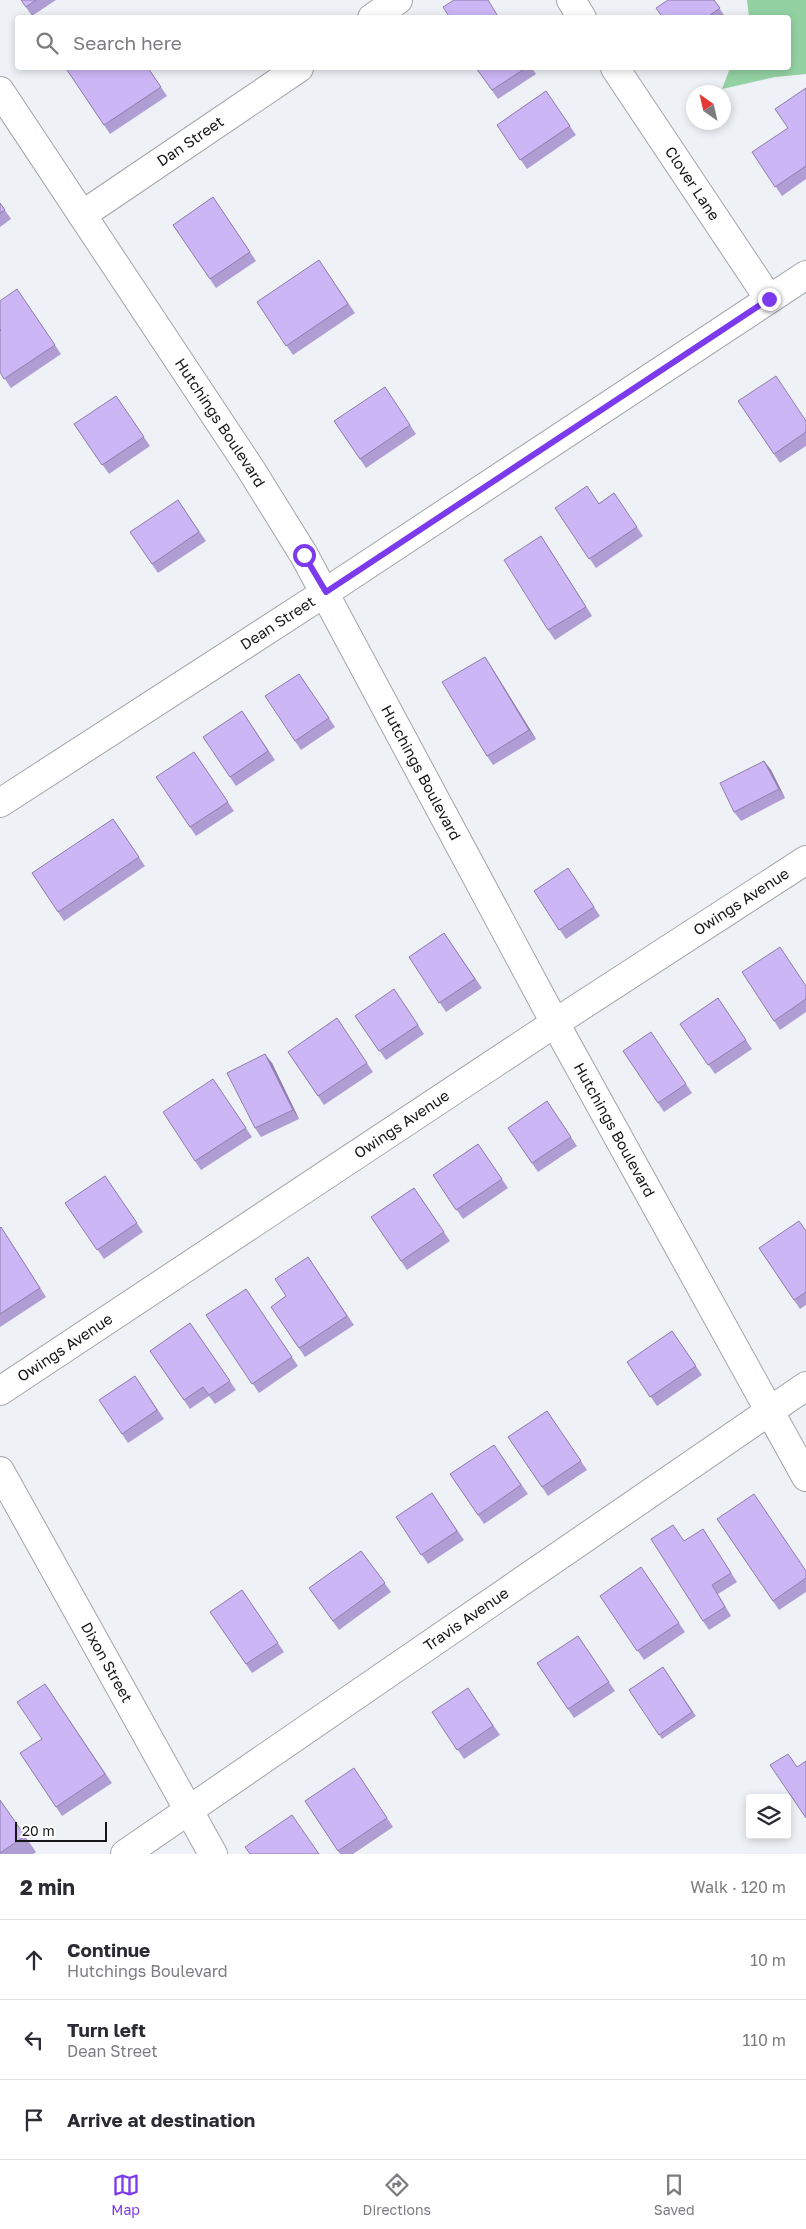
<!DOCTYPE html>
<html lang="en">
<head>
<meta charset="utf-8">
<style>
	:root { --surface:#fff; --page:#f7f7f7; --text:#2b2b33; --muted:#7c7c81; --line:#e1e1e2; --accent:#7c3aed }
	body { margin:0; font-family:"Golos Text",sans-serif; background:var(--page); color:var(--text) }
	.controls { position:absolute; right:15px; bottom:15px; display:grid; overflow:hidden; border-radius:5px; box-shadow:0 2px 8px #0003 }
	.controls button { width:45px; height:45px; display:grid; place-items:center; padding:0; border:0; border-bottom:1px solid var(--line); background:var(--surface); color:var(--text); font:25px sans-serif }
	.compass { position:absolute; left:686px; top:85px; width:45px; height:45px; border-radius:50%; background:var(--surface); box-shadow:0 2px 8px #0003; rotate:326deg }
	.scale { position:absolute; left:15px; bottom:12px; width:92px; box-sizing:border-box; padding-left:5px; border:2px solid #151618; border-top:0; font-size:14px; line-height:18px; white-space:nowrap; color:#151618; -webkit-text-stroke:4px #fff; paint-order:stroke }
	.stop { position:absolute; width:15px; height:15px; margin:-11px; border:4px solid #7c3aed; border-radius:50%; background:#fff }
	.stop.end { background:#7c3aed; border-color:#fff; box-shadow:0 1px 5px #0008 }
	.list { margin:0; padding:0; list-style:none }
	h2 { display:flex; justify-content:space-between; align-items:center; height:65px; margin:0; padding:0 20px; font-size:21px }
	h2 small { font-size:16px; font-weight:400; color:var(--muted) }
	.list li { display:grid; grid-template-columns:32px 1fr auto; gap:15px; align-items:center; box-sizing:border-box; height:80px; padding:0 20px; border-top:1px solid var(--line) }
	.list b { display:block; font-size:19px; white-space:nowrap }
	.list p { margin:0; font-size:16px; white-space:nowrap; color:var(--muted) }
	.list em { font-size:16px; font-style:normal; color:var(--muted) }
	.icon { flex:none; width:28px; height:28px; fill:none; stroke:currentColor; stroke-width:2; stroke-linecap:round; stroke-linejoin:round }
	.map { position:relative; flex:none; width:806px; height:1854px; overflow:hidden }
	.search { position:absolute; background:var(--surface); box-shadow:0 2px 8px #0003; left:15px; right:15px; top:15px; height:55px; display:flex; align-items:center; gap:12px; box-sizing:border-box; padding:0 18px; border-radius:5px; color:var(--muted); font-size:19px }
	.sheet { height:305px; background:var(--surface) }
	nav { display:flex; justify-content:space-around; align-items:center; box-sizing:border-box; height:70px; border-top:1px solid var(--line); background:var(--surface); font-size:14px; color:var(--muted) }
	nav a { display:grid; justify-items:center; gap:2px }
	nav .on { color:var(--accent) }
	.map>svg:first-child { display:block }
	.forest { fill:#93d1a2 }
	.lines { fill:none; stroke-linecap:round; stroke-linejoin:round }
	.minor-casing { stroke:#a2a4a9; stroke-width:30 }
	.minor { stroke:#fff; stroke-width:28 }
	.wall { fill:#b09dd4 }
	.shaded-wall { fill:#907fac }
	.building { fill:#cdb6f6; stroke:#907fac }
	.route { stroke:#7c3aed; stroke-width:6 }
	.labels { text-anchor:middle; stroke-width:4; stroke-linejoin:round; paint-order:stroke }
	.street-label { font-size:15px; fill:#151618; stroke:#fff }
</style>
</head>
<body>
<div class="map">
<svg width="806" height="1854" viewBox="0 0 806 1854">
	<rect width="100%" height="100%" fill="#eef1f6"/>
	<path class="forest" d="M747 0H806V74L775 77 722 89 730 68H788V18L749 17Z"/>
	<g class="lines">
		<g class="minor-casing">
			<g id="minor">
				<path d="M571 0 582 18"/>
				<path d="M372 18 398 0"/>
				<path id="s1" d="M615 68 769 299"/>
				<path id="s2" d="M0 91 250 468 304 555 555 1023 806 1477"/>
				<path id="s3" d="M82 215 299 68"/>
				<path id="s4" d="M0 803 326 592 806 275"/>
				<path id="s5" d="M0 1391 555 1023 806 860"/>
				<path id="s6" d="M0 1471 213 1854"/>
				<path id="s7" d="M125 1854 806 1386"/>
			</g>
		</g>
		<use href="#minor" class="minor"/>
	</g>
	<path class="wall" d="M21 0H56L32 16Z
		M714 0 726 18H663Z
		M148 68 167 96 110 134 67 70Z
		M476 68H532L536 74 498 99Z
		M806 88V179L782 196 752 152 788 128Z
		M546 91 576 135 527 169 497 125Z
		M213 197 256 261 216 288 173 225Z
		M0 203 11 219 0 227Z
		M319 260 355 313 293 355 257 302Z
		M17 289 61 354 11 388 0 372 1 330Z
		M385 387 416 434 366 468 334 421Z
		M116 396 150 446 109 474 74 424Z
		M738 401 806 420V446L780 463Z
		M614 493 643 536 596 568 555 508 599 503Z
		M178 500 206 541 158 573 130 532Z
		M541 536 592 616 555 640 548 630Z
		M485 657 536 739 493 765 487 756Z
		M299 674 335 727 301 750 265 696Z
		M242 711 275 760 236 786 203 737Z
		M194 752 234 811 196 836 156 777Z
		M764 761 771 770 785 798 741 821 734 812Z
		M113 819 145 866 64 921 32 873Z
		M568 868 600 916 566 939 534 891Z
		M444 933 482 988 446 1012 409 957Z
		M742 972 806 986V1012L780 1030Z
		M394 989 424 1034 386 1060 355 1016Z
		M718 998 752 1049 715 1074 680 1024Z
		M337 1018 373 1072 324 1105 288 1052Z
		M651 1032 692 1093 664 1112 623 1051Z
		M272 1063 299 1119 261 1137 255 1128Z
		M213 1079 252 1137 201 1170 195 1161Z
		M547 1101 577 1146 538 1172 508 1128Z
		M478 1144 508 1188 463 1219 433 1175Z
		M105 1176 143 1232 104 1259 65 1203Z
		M414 1188 450 1241 407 1270 371 1217Z
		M0 1228 7 1236 46 1297 0 1327Z
		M806 1230V1305L800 1309 759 1248Z
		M308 1257 354 1325 305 1357 271 1307 286 1296Z
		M246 1289 298 1366 259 1393 206 1315Z
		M190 1323 236 1390 215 1404 209 1396 190 1409 150 1351Z
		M672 1331 702 1375 657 1406 627 1362Z
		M135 1376 164 1419 128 1443 99 1400Z
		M547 1411 587 1470 548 1496 508 1437Z
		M494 1445 528 1494 484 1524 450 1474Z
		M432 1493 464 1540 428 1564 396 1517Z
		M717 1519 806 1571V1592L779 1610Z
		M703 1529 737 1582 718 1594 731 1616 709 1630 703 1621 684 1541Z
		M361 1551 391 1592 339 1630 309 1588Z
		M641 1567 685 1632 644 1660 600 1596Z
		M242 1590 284 1652 252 1673 210 1612Z
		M578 1636 615 1691 574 1718 537 1663Z
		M663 1667 696 1716 662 1739 629 1690Z
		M45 1684 112 1783 62 1816 20 1753 42 1739Z
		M468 1688 500 1735 464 1759 432 1712Z
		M354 1768 393 1827 353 1854H340L305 1801Z
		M0 1800 36 1852 33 1854H0Z"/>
	<path class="shaded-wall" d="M541 536 547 545 592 616 586 607Z
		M485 657 491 666 536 739 529 730Z
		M764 761 771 770 785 798 779 789Z
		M265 1054 272 1063 299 1119 293 1110Z"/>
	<path class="building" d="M21 0H36L26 7Z
		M454 0H488L499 18H450L443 7Z
		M668 0H714L720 8 706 18H663L656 8Z
		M71 68H148L161 87 104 125 67 70Z
		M476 68H526L492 90Z
		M806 88V166L775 187 752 152 788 128 775 109Z
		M546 91 570 126 520 160 497 125Z
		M213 197 250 252 210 279 173 225Z
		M0 203 5 210 0 213Z
		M319 260 348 304 286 346 257 302Z
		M17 289 55 345 4 379 0 372V331L1 330 0 329V301Z
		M776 376 806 421V432L774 454 738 401Z
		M385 387 410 425 360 459 334 421Z
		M116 396 144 437 102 465 74 424Z
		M587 486 599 504 614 493 637 527 589 559 555 508Z
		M178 500 199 532 152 564 130 532Z
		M541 536 586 607 548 630 504 560Z
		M485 657 529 730 487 756 442 682Z
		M299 674 329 718 295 741 265 696Z
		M242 711 268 751 230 777 203 737Z
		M194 752 228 802 190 827 156 777Z
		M764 761 779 789 734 812 720 783Z
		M113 819 139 857 58 912 32 873Z
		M568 868 594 907 559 930 534 891Z
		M444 933 475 979 439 1003 409 957Z
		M780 947 806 986V999L774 1021 742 972Z
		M394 989 418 1025 379 1051 355 1016Z
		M718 998 746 1040 708 1065 680 1024Z
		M337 1018 367 1063 318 1096 288 1052Z
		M651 1032 686 1084 658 1103 623 1051Z
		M265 1054 293 1110 255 1128 227 1073Z
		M213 1079 246 1128 195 1161 163 1112Z
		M547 1101 571 1137 532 1163 508 1128Z
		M478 1144 502 1179 456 1210 433 1175Z
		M105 1176 137 1223 97 1250 65 1203Z
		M414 1188 444 1232 401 1261 371 1217Z
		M799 1221 806 1231V1292L794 1300 759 1248Z
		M1 1227 40 1288 0 1314V1228Z
		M308 1257 347 1316 299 1348 271 1307 286 1296 275 1279Z
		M246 1289 292 1357 252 1384 206 1315Z
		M190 1323 230 1381 209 1395 203 1387 184 1400 150 1351Z
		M672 1331 696 1366 650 1397 627 1362Z
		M135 1376 157 1410 122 1434 99 1400Z
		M547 1411 581 1461 542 1487 508 1437Z
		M494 1445 521 1485 478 1515 450 1474Z
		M432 1493 457 1531 421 1555 396 1517Z
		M754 1494 806 1571V1578L773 1601 717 1519Z
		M673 1525 684 1541 703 1529 731 1573 712 1585 725 1607 703 1621 651 1539Z
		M361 1551 385 1583 333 1621 309 1588Z
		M641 1567 679 1623 637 1651 600 1596Z
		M242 1590 278 1643 246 1664 210 1612Z
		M578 1636 609 1682 568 1709 537 1663Z
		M663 1667 692 1712 659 1735 629 1690Z
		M45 1684 105 1774 56 1807 20 1753 42 1739 17 1702Z
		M468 1688 493 1726 457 1750 432 1712Z
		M788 1754 797 1767 806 1761V1818L770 1765Z
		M354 1768 387 1818 338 1851 305 1801Z
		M0 1800 25 1836 0 1853Z
		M292 1815 319 1854H250L245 1847Z"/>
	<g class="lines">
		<path class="route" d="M304 555 326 592 769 299"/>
	</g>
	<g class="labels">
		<g class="street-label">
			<text dy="5" stroke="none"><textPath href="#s3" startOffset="131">Dan Street</textPath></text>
			<text dy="5" stroke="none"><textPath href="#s1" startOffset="139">Clover Lane</textPath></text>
			<text dy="5" stroke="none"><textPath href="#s2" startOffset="398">Hutchings Boulevard</textPath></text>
			<text dy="5" stroke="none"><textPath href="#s4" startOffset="331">Dean Street</textPath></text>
			<text dy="5" stroke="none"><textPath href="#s2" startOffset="802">Hutchings Boulevard</textPath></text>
			<text dy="5" stroke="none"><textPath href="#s5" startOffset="888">Owings Avenue</textPath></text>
			<text dy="5" stroke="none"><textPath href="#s5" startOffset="482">Owings Avenue</textPath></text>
			<text dy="5" stroke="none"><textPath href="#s2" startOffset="1208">Hutchings Boulevard</textPath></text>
			<text dy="5" stroke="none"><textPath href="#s5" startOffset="78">Owings Avenue</textPath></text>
			<text dy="5" stroke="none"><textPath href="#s7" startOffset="414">Travis Avenue</textPath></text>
			<text dy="5" stroke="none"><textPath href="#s6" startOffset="219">Dixon Street</textPath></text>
		</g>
	</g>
</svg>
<div class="controls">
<button><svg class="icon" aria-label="layers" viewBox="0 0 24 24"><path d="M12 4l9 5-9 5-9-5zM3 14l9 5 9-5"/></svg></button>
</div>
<svg class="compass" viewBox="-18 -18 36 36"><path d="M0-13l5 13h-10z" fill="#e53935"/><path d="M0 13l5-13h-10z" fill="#7c7c81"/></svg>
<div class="scale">20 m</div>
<div class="stop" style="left:304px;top:555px"></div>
<div class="stop end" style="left:769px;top:299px"></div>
<div class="search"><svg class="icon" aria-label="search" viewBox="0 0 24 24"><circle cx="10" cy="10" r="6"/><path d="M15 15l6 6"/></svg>Search here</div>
</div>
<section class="sheet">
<h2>2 min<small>Walk · 120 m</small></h2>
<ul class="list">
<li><svg class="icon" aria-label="ahead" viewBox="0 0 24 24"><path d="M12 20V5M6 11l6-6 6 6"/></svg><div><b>Continue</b><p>Hutchings Boulevard</p></div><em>10 m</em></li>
<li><svg class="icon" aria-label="left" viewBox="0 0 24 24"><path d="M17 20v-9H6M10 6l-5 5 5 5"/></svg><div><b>Turn left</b><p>Dean Street</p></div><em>110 m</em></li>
<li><svg class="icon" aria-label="arrive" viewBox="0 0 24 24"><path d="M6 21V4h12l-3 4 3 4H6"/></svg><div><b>Arrive at destination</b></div></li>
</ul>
</section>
<nav>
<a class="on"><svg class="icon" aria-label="map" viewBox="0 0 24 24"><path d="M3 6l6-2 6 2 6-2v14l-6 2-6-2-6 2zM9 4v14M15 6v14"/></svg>Map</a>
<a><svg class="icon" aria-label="directions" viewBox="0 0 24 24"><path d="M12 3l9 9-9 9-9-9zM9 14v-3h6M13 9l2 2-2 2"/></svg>Directions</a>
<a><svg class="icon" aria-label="saved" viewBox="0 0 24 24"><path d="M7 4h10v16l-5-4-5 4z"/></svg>Saved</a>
</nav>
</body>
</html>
